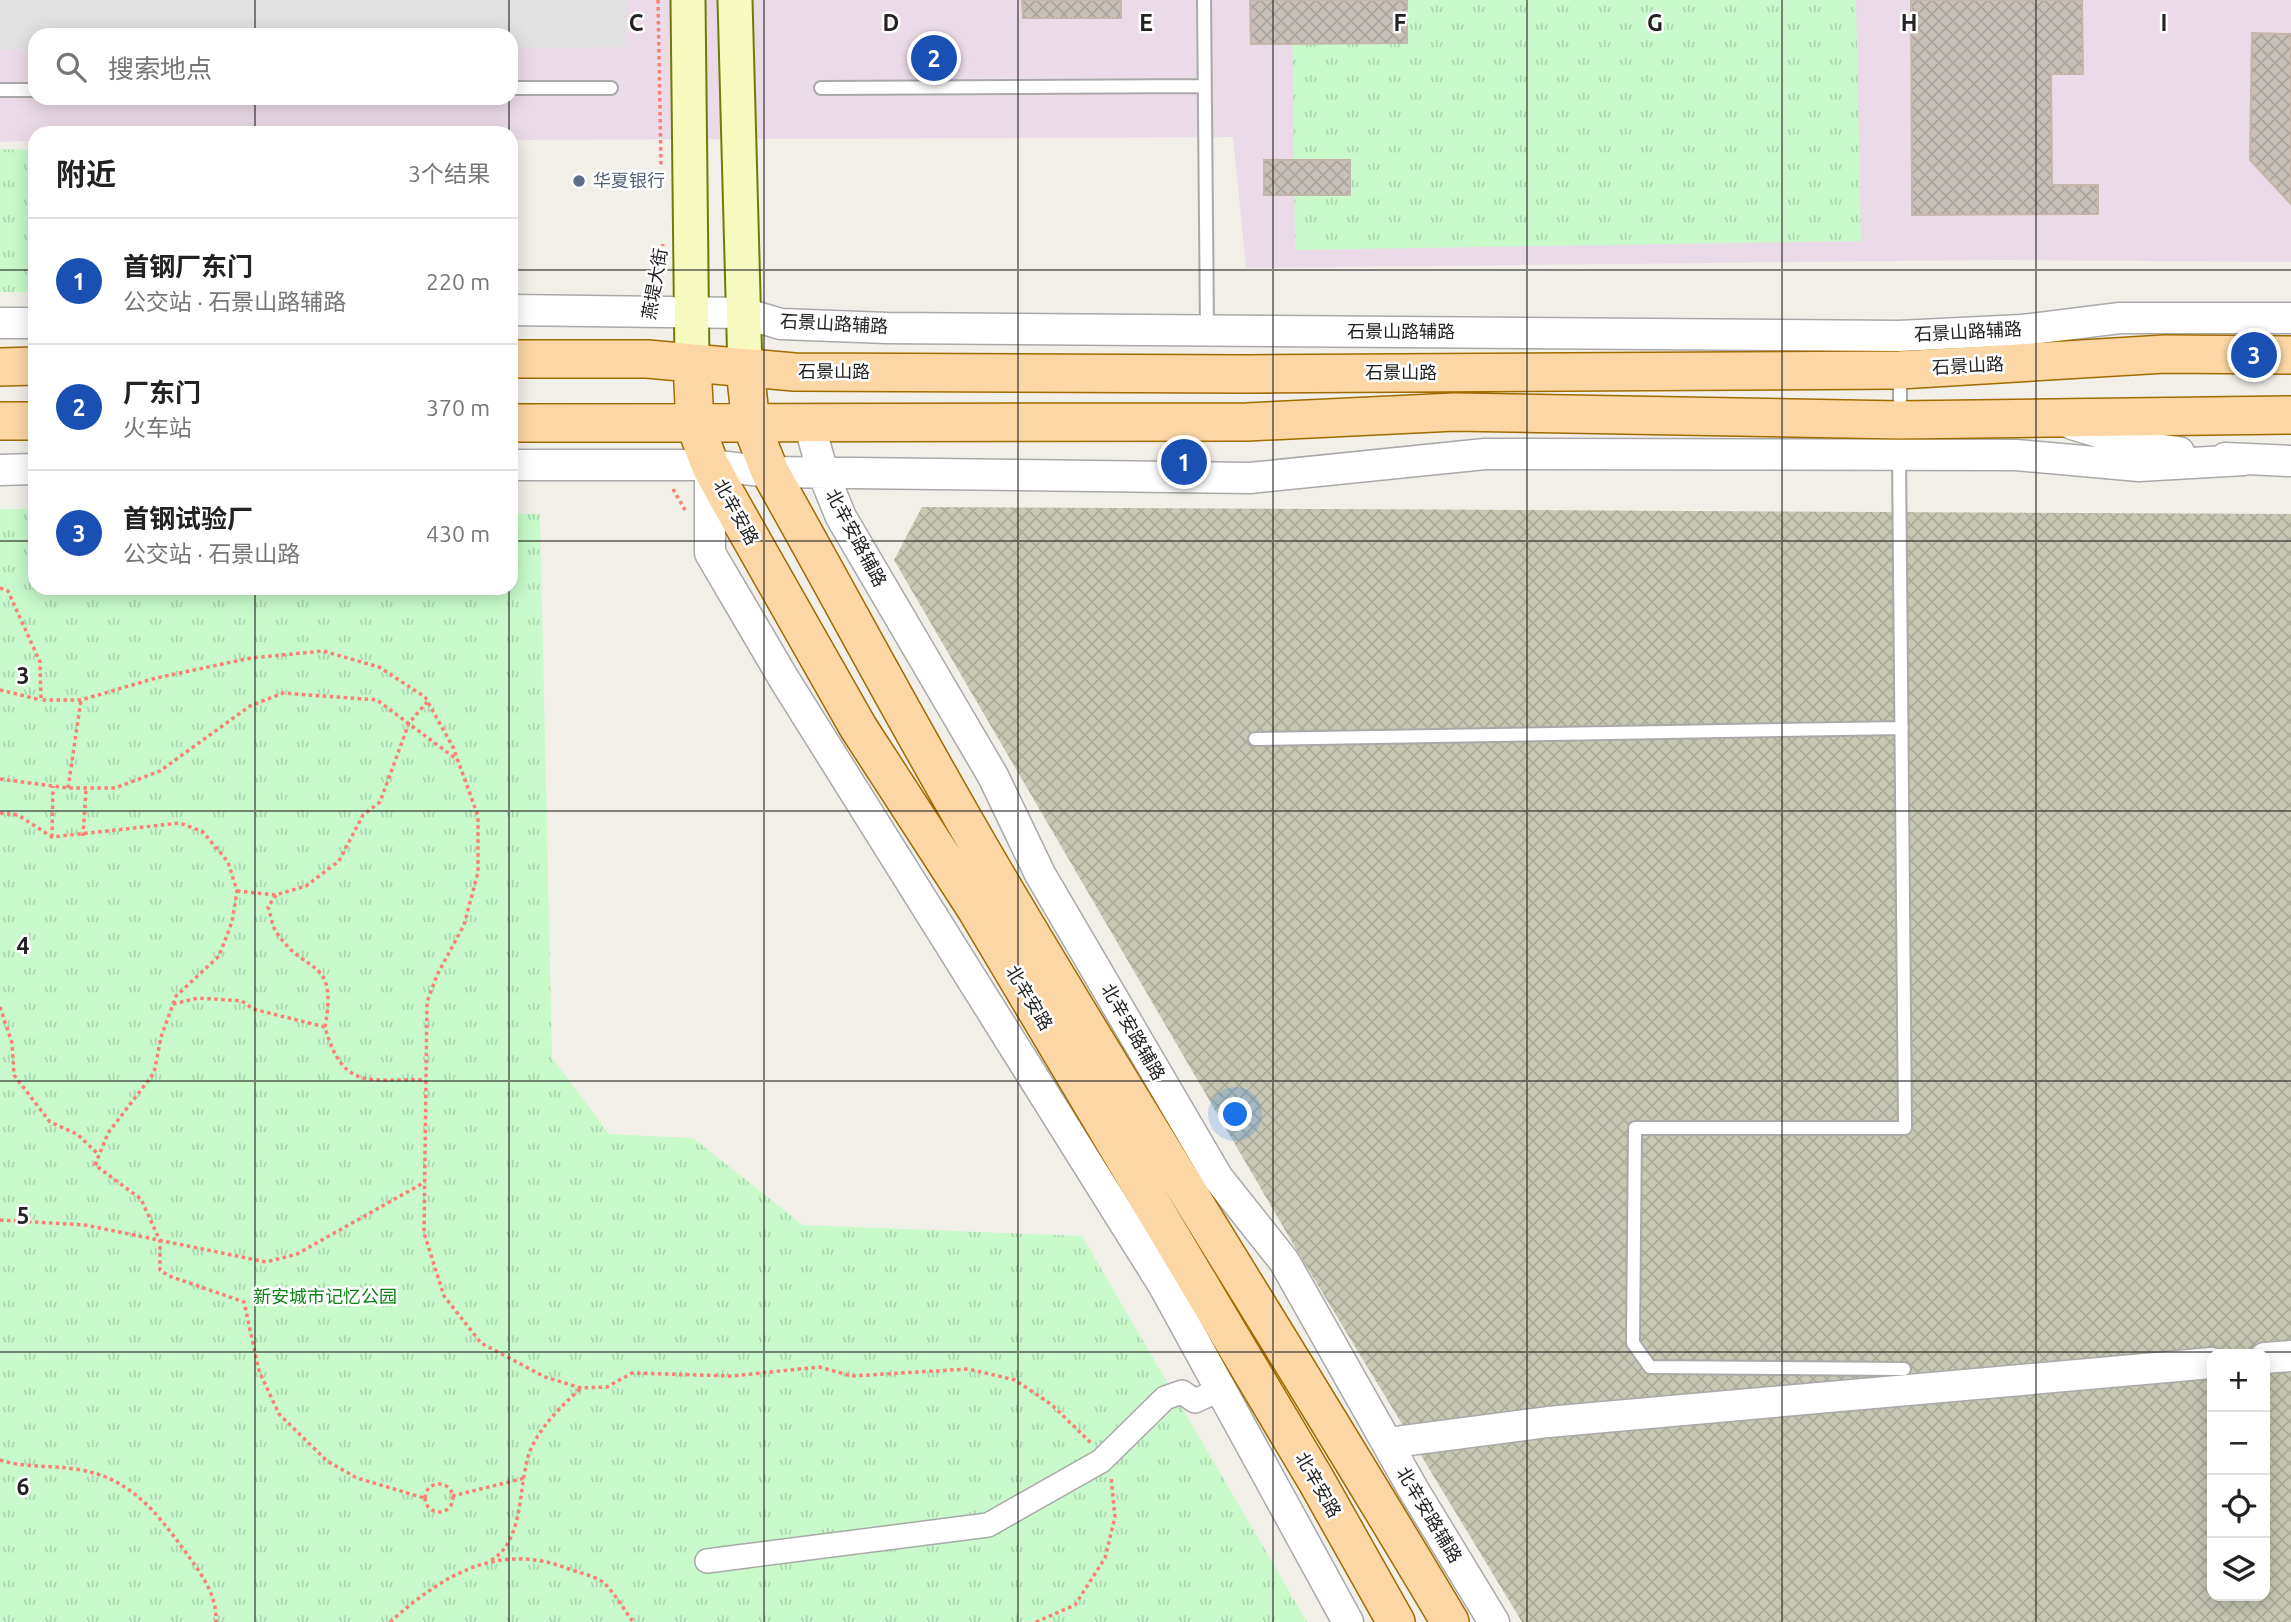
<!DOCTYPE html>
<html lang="zh">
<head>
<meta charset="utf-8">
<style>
	:root { --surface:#fff; --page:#f6f6f6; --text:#222; --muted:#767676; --line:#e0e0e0; --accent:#d40000 }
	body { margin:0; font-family:Ubuntu,"Noto Sans SC",sans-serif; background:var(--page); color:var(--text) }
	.controls { position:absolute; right:21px; bottom:21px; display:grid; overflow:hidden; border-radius:14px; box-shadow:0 4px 18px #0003 }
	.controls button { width:63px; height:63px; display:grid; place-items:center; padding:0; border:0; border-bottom:2px solid var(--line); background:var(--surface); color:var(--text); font:35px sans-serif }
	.you { position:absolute; left:1236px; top:1115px; width:24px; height:24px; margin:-18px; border:5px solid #fff; border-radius:50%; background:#1a73e8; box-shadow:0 0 0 10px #1a73e833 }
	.badge { display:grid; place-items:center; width:46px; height:46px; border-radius:50%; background:var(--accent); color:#fff; font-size:23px; font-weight:700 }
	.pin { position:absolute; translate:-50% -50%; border:4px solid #fff; box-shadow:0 2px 7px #0006 }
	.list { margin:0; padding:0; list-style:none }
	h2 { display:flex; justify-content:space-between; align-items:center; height:91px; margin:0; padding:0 28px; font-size:30px }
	h2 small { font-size:23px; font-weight:400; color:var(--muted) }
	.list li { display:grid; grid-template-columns:46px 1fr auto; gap:21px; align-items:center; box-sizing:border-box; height:126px; padding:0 28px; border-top:2px solid var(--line) }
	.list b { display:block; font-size:26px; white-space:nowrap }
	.list p { margin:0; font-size:23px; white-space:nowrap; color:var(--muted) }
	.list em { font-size:23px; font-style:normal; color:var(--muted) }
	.icon { flex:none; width:38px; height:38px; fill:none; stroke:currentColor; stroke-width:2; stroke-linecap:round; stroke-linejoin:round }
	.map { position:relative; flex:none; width:2291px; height:1622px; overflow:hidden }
	.search { position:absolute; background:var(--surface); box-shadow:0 4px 18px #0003; left:28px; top:28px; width:490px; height:77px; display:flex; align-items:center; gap:18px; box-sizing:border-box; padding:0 24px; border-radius:21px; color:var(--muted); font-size:26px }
	.panel { position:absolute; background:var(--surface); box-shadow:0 4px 18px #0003; left:28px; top:126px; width:490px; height:469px; border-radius:21px }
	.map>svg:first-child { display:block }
	.industrial { fill:#ebdbe8; fill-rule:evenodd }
	.construction { fill:url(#construction-cross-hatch); fill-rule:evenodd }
	.park { fill:url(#park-tufts) }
	.parking { fill:#e2e2e2 }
	.building { fill:url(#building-cross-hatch); stroke:#c4b6ab; stroke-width:2 }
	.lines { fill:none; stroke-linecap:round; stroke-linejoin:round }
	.service-casing { stroke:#a9a9a9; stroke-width:16 }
	.minor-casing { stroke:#a9a9a9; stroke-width:26 }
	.tertiary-casing { stroke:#a9a9a9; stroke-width:33 }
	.secondary-casing { stroke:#707d05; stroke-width:37 }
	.primary-casing { stroke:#a06b00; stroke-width:40 }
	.path { stroke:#fa8072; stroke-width:3.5; stroke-dasharray:3.5 3.5; stroke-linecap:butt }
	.service { stroke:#fff; stroke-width:12 }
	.minor { stroke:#fff; stroke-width:23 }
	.tertiary { stroke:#fff; stroke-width:30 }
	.secondary { stroke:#f7fabf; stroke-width:33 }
	.primary { stroke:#fcd6a4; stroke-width:37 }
	.grid { fill:none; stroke:#222; stroke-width:2; stroke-opacity:0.55 }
	.service-dot { fill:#5c6f8a; stroke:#fff; stroke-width:2.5 }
	.labels { text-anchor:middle; stroke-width:5; stroke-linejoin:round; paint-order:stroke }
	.service-label { font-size:18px; fill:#4e5e75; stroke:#fff; text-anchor:start }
	.street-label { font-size:18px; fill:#222; stroke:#fff }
	.park-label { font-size:18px; fill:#0c8416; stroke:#fff }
	.grid-label { font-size:23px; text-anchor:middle; font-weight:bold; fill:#222; stroke:#fff; stroke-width:5; stroke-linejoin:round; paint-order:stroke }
</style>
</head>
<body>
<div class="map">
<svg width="2291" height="1622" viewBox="0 0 2291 1622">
	<defs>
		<pattern id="construction-cross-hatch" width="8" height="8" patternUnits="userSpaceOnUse" patternTransform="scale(1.75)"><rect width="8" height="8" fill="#c7c7b4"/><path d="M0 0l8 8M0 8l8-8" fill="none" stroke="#abab9a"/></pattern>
		<pattern id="park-tufts" width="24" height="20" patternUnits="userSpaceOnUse" patternTransform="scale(1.75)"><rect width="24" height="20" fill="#c8facc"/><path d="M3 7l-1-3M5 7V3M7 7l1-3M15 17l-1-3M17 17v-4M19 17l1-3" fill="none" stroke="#acd6af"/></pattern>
		<pattern id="building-cross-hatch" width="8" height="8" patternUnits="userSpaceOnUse" patternTransform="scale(1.75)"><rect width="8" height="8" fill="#c7bfb8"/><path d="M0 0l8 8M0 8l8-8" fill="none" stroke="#aba49e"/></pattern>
	</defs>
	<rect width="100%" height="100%" fill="#f2efe9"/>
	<path class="industrial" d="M0 0H2291V262L2000 260 1246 268 1233 137 511 140V133H35V141L0 142ZM35 35H511V98H35Z"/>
	<path class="construction" d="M922 507 2291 514V1622H1522L1302 1259 894 560ZM2212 1354H2265V1596H2212Z"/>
	<path class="park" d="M1292 0H1856L1861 241 1295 250Z
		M0 149 35 150V292H0Z
		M0 509H35V588H511V514H540L552 1058 609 1134 693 1138 803 1225 1082 1236 1307 1622H0Z"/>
	<path class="parking" d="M0 0H627L626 47 511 48V35H35V50H0Z"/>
	<path class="building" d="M1022 0H1121V18H1023Z
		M1250 0H1407V43L1251 44Z
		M1911 0H2082L2083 74H2051L2052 185H2098V214L1912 215Z
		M2252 33 2291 34V204L2250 160Z
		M1264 160H1350V195H1264Z"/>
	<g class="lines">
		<g class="service-casing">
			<path id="service" d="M1204 0 1207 330
				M511 88H611
				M821 88 1204 86
				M0 90H35
				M1900 416V371
				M1899 455 1905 1128H1635L1633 1343 1650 1367 1904 1369
				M1255 739 1902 728"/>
		</g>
		<g class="minor-casing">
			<path id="minor" d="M707 1561 988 1525 1101 1461 1165 1398 1182 1392 1195 1401 1219 1390"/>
		</g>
		<g class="tertiary-casing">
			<path id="tertiary" d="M511 310 743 313 781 324 887 328 1899 336 2022 330 2120 318H2291
				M0 323H35
				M809 423 823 473 841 517 993 776 1040 874 1218 1178 1284 1261 1413 1489 1494 1622
				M2072 424 2156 449 2179 452
				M2225 458 2291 461
				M511 465H710L770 472 1250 478 1485 454 2016 455 2139 466 2244 460
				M710 465V553L784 679 1164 1286 1348 1622
				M0 470 35 469
				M2265 1358 2291 1356
				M1387 1443 1548 1422 2212 1363"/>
		</g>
		<g class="secondary-casing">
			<path id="secondary" d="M688 0 692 364
				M735 0 745 369"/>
		</g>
		<g class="primary-casing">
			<path id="primary" d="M511 359H647L794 372 1247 374 1900 370 2165 354 2291 355
				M692 364 695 424 710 465 724 491 858 727 976 909 1316 1480 1396 1622
				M0 367 35 366
				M745 369 751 424 770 472C850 614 926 759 1010 899 1154 1142 1306 1379 1450 1622
				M0 421H35
				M511 423 1247 422 1455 412 1900 420 2291 415"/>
		</g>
		<path class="path" d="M658 0 661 166
			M654 287 663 244
			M673 489 685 510
			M0 588 8 591 40 662 41 700H81L156 678 251 658 323 651 379 667 425 697 453 747 478 816V872L464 925 437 975 427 1002 424 1233 444 1296 481 1343 545 1377 581 1388 607 1387 632 1373 732 1376 819 1367 852 1376 968 1369 1015 1380 1052 1405 1091 1443
			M0 690 41 700
			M0 779 68 788H115L160 771 250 706 283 693 377 700 455 758
			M68 788 81 700
			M0 813 18 815 52 837 180 823 203 832 228 862 237 891 232 922 219 956 176 996 161 1037 154 1073 108 1133 95 1165 141 1199 160 1241V1270L169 1276 244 1302 259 1371 279 1414 327 1461 357 1478 424 1498
			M83 836 86 789
			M52 837 53 786
			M237 891 276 895 306 886 339 861 363 815 380 802 409 723 427 702
			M276 895 268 907C271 915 272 927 277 933 306 977 338 955 325 1027
			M173 1004 198 998 242 1001 253 1009 325 1027C343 1093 372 1078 426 1080
			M0 1007 12 1043 14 1075 50 1122 77 1134 99 1155
			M0 1220 85 1225 266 1262 297 1254 425 1182
			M0 1460C25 1468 49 1465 75 1469 131 1477 156 1512 187 1554 202 1575 217 1595 216 1622
			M425 1498a14 14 0 1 1 28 0a14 14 0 1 1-28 0Z
			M452 1496 525 1478
			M491 1560C525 1542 518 1482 530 1451 541 1425 561 1407 581 1388
			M390 1622C443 1575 498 1541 569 1569 580 1573 595 1576 604 1583 615 1594 624 1609 633 1622
			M1036 1622 1075 1605 1105 1558 1115 1517 1111 1477"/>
		<use href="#service" class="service"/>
		<use href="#minor" class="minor"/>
		<use href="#tertiary" class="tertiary"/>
		<use href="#secondary" class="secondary"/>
		<use href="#primary" class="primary"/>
	</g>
	<path class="grid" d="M255 0V35M509 0V35M764 0V1622M1018 0V1622M1273 0V1622M1527 0V1622M1782 0V1622M2036 0V1622M255 98V133M509 98V133M0 270H35M511 270H2291M0 541H35M511 541H2291M255 588V1622M509 588V1622M0 811H2291M0 1081H2291M0 1352H2291"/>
	<circle class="service-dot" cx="579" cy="181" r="7"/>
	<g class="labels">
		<g class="service-label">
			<text x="593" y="187">华夏银行</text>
		</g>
		<g class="street-label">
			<text transform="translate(655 284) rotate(-80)" y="6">燕堤大街</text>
			<text transform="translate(834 324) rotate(3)" y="6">石景山路辅路</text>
			<text x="1401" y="338">石景山路辅路</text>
			<text transform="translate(1968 332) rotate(-3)" y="6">石景山路辅路</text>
			<text transform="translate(1968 366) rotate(-3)" y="6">石景山路</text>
			<text x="834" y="378">石景山路</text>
			<text x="1401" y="379">石景山路</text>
			<text transform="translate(736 512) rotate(61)" y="6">北辛安路</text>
			<text transform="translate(856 538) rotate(62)" y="6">北辛安路辅路</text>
			<text transform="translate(1029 998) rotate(59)" y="6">北辛安路</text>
			<text transform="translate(1133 1032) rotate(60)" y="6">北辛安路辅路</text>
			<text transform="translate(1318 1485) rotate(60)" y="6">北辛安路</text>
			<text transform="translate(1429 1515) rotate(59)" y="6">北辛安路辅路</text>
		</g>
		<g class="park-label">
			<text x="325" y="1303">新安城市记忆公园</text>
		</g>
	</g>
	<g class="grid-label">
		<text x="636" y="31">C</text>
		<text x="891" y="31">D</text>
		<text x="1146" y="31">E</text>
		<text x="1400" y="31">F</text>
		<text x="1655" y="31">G</text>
		<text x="1909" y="31">H</text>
		<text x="2164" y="31">I</text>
		<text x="23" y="684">3</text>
		<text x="23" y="954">4</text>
		<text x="23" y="1224">5</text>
		<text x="23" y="1495">6</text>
	</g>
</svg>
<div class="controls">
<button>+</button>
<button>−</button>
<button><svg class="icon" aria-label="locate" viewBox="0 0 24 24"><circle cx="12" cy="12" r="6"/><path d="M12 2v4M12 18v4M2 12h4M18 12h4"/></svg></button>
<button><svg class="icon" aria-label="layers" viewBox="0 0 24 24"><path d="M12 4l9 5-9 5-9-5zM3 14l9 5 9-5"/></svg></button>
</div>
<div class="you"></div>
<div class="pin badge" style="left:1184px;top:462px;background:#1a4fb4">1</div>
<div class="pin badge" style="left:934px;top:58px;background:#1a4fb4">2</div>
<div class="pin badge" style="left:2254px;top:355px;background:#1a4fb4">3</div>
<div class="search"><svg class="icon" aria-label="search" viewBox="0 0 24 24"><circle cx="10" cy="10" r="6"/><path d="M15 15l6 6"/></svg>搜索地点</div>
<section class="panel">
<h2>附近<small>3个结果</small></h2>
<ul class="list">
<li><span class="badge" style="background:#1a4fb4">1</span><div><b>首钢厂东门</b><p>公交站 · 石景山路辅路</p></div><em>220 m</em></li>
<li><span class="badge" style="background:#1a4fb4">2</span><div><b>厂东门</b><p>火车站</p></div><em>370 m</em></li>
<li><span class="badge" style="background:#1a4fb4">3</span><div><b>首钢试验厂</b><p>公交站 · 石景山路</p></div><em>430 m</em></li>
</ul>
</section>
</div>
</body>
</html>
